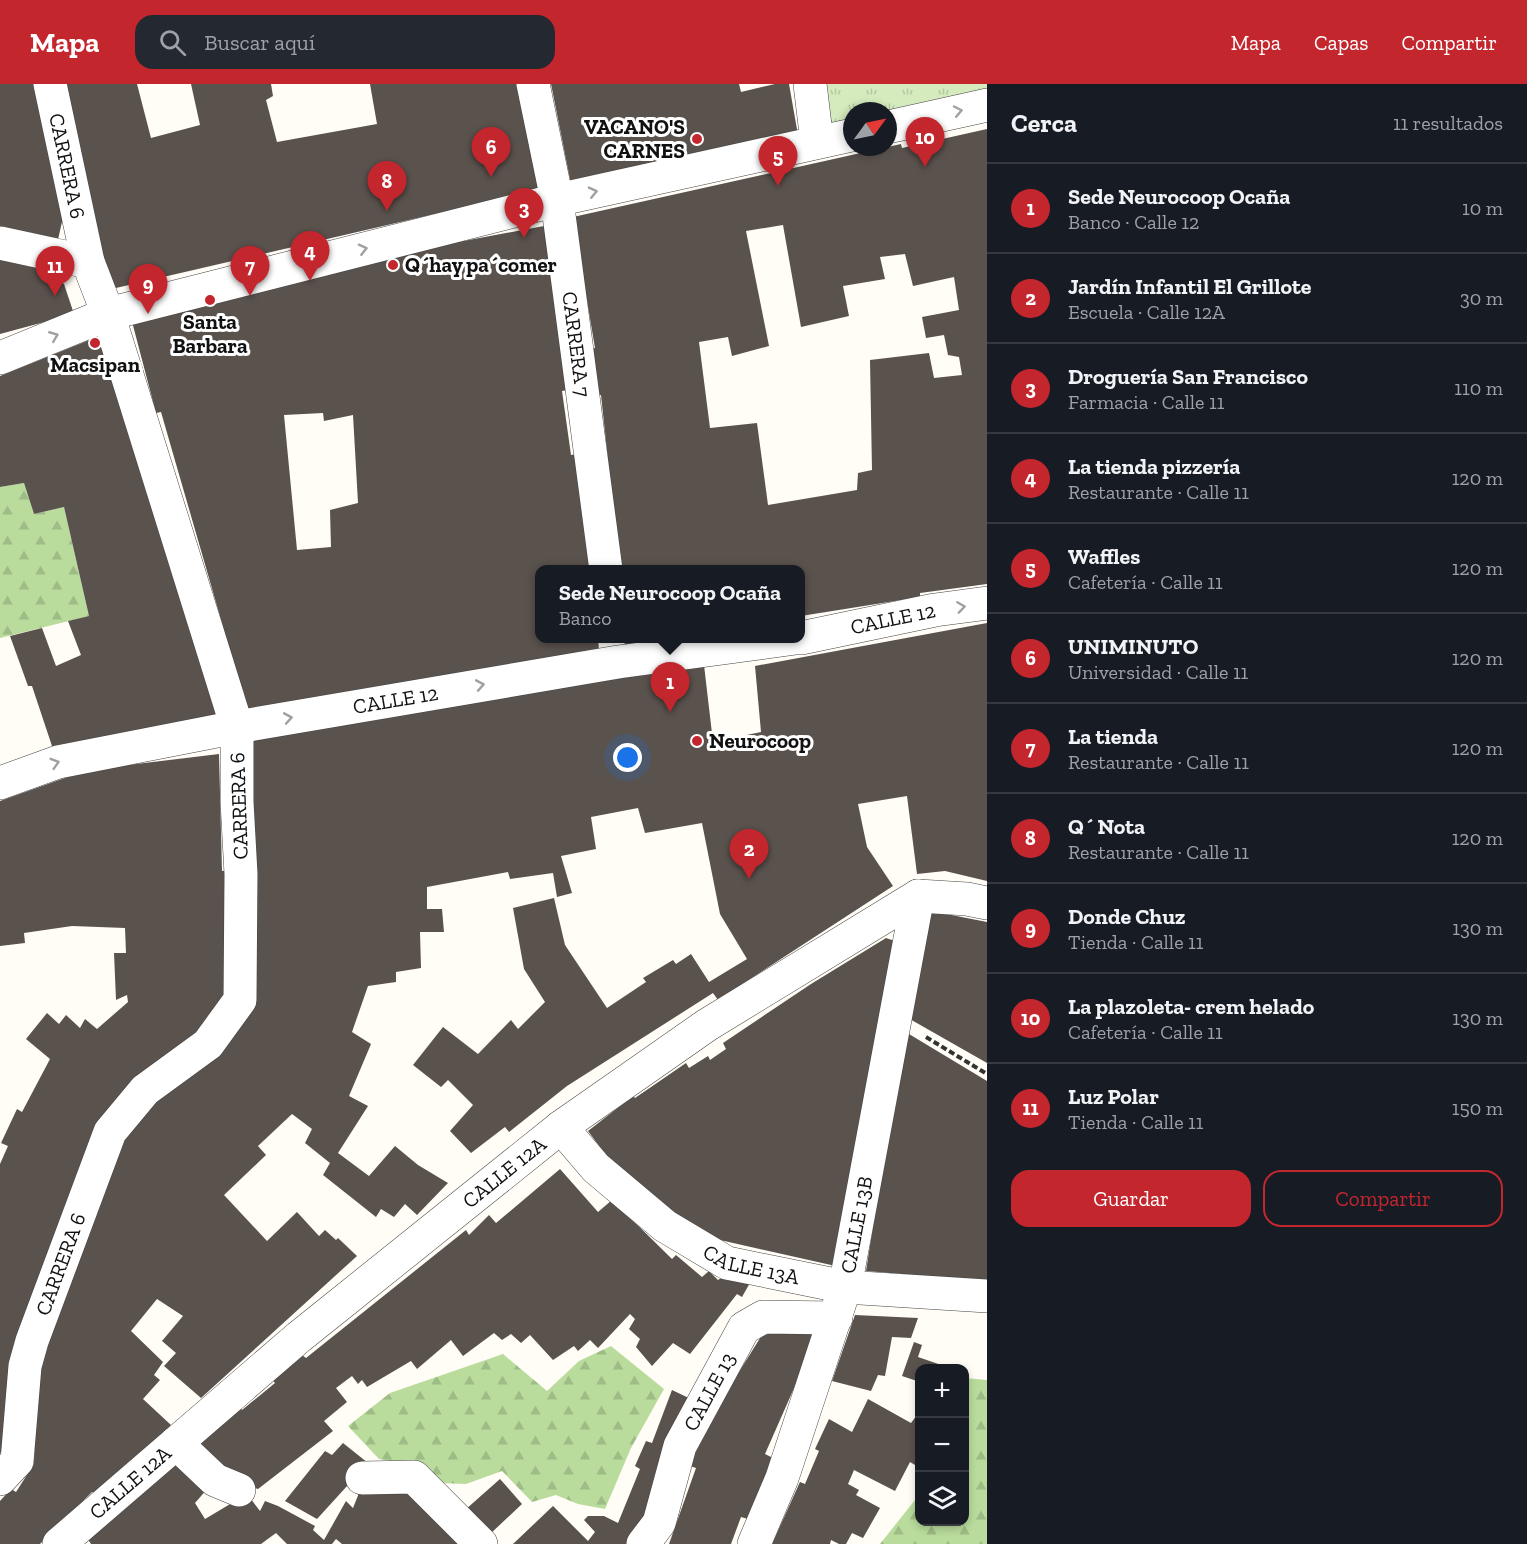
<!DOCTYPE html>
<html lang="es">
<head>
<meta charset="utf-8">
<style>
	:root { --surface:#171b24; --page:#242831; --text:#f1f3f6; --muted:#9ea1a6; --line:#363941; --accent:#c4262e }
	body { margin:0; font-family:"Zilla Slab",serif; background:var(--page); color:var(--text) }
	.controls { position:absolute; right:18px; bottom:18px; display:grid; overflow:hidden; border-radius:12px; box-shadow:0 3px 9px #0003 }
	.controls button { width:54px; height:54px; display:grid; place-items:center; padding:0; border:0; border-bottom:2px solid var(--line); background:var(--surface); color:var(--text); font:30px sans-serif }
	.compass { position:absolute; left:843px; top:18px; width:54px; height:54px; border-radius:50%; background:var(--surface); box-shadow:0 3px 9px #0003; rotate:57deg }
	.you { position:absolute; left:628px; top:674px; width:21px; height:21px; margin:-15px; border:4px solid #fff; border-radius:50%; background:#1a73e8; box-shadow:0 0 0 9px #1a73e833 }
	.badge { display:grid; place-items:center; width:39px; height:39px; border-radius:50%; background:var(--accent); color:#fff; font-size:20px; font-weight:700 }
	.pin { position:absolute; translate:-50% -50px; filter:drop-shadow(0 2px 3px #0008) }
	.pin::after { content:''; position:absolute; top:32px; width:21px; height:18px; background:inherit; clip-path:polygon(0 0,100% 0,50% 100%) }
	.popup { position:absolute; left:535px; top:481px; width:270px; height:78px; box-sizing:border-box; display:grid; place-content:center; border-radius:12px; background:var(--surface); filter:drop-shadow(0 2px 4px #0005); font-size:20px; white-space:nowrap; color:var(--muted) }
	.popup b { font-size:22px; color:var(--text) }
	.popup::after { content:''; position:absolute; left:50%; top:100%; margin-left:-12px; border:12px solid transparent; border-top-color:var(--surface) }
	.list { margin:0; padding:0; list-style:none }
	h2 { display:flex; justify-content:space-between; align-items:center; height:78px; margin:0; padding:0 24px; font-size:26px }
	h2 small { font-size:20px; font-weight:400; color:var(--muted) }
	.list li { display:grid; grid-template-columns:39px 1fr auto; gap:18px; align-items:center; box-sizing:border-box; height:90px; padding:0 24px; border-top:2px solid var(--line) }
	.list b { display:block; font-size:22px; white-space:nowrap }
	.list p { margin:0; font-size:20px; white-space:nowrap; color:var(--muted) }
	.list em { font-size:20px; font-style:normal; color:var(--muted) }
	.actions { display:flex; gap:12px; padding:18px 24px }
	.actions a { flex:1; padding:14px 0; border:2px solid var(--accent); border-radius:18px; text-align:center; font-size:21px; color:var(--accent) }
	.actions .main { background:var(--accent); color:#fff }
	.icon { flex:none; width:33px; height:33px; fill:none; stroke:currentColor; stroke-width:2; stroke-linecap:round; stroke-linejoin:round }
	.map { position:relative; flex:none; width:987px; height:1460px; overflow:hidden }
	header { display:flex; align-items:center; gap:36px; box-sizing:border-box; height:84px; padding:0 30px; background:var(--accent); color:#fff }
	header strong { font-size:28px }
	nav { display:flex; gap:33px; margin-inline-start:auto; font-size:21px }
	.search { width:420px; height:54px; background:var(--page); display:flex; align-items:center; gap:15px; box-sizing:border-box; padding:0 21px; border-radius:18px; color:var(--muted); font-size:22px }
	main { display:flex }
	aside { flex:1; background:var(--surface) }
	.map>svg:first-child { display:block }
	.forest { fill:url(#forest-firs) }
	.park { fill:url(#park-tufts) }
	.building { fill:#5a524d; fill-rule:evenodd }
	.lines { fill:none; stroke-linecap:round; stroke-linejoin:round }
	.minor-casing { stroke:#444; stroke-width:34 }
	.path { stroke:#333; stroke-width:4; stroke-dasharray:6 3; stroke-linecap:butt }
	.minor { stroke:#fff; stroke-width:33 }
	.oneway { stroke:#a0a0a0 }
	.poi-dot { fill:#c4262e; stroke:#fff; stroke-width:2 }
	.labels { text-anchor:middle; stroke-width:6; stroke-linejoin:round; paint-order:stroke }
	.poi-label { font-size:21px; font-weight:bold; fill:#111; stroke:#fff; text-anchor:start }
	.street-label { font-size:21px; fill:#111; stroke:#fff }
</style>
</head>
<body>
<header>
<strong>Mapa</strong>
<div class="search"><svg class="icon" aria-label="search" viewBox="0 0 24 24"><circle cx="10" cy="10" r="6"/><path d="M15 15l6 6"/></svg>Buscar aquí</div>
<nav><a>Mapa</a><a>Capas</a><a>Compartir</a></nav>
</header>
<main>
<div class="map">
<svg width="987" height="1460" viewBox="0 0 987 1460">
	<defs>
		<pattern id="forest-firs" width="22" height="20" patternUnits="userSpaceOnUse" patternTransform="scale(1.5)"><rect width="22" height="20" fill="#b9dc9c"/><path d="M5 1l3.5 6h-7zM16 11l3.5 6h-7z" fill="#9ebc85"/></pattern>
		<pattern id="park-tufts" width="24" height="20" patternUnits="userSpaceOnUse" patternTransform="scale(1.5)"><rect width="24" height="20" fill="#d5ebbd"/><path d="M3 7l-1-3M5 7V3M7 7l1-3M15 17l-1-3M17 17v-4M19 17l1-3" fill="none" stroke="#b6c8a1"/></pattern>
	</defs>
	<rect width="100%" height="100%" fill="#fffdf5"/>
	<path class="forest" d="M24 399 34 430 64 423 89 532 0 554V403Z
		M611 1262 664 1305 631 1364 605 1425 578 1420 556 1411 532 1418 502 1387 466 1400 441 1399 411 1381 379 1375 348 1342 390 1309 503 1270 547 1307 579 1277Z
		M965 1294 987 1296V1460H880L919 1411 920 1438H964Z"/>
	<path class="park" d="M808 0H987V16L888 27H852V46L812 55Z"/>
	<path class="building" d="M0 0H37L64 129 57 160 0 148Z
		M56 0H137L151 54 200 41 191 0H271L273 12 266 16 277 58 377 40 370 0H521L542 105 103 207Z
		M551 0H739L741 8 775 0H789L798 51 571 100Z
		M987 45V500L920 509V513L801 532V486H615L618 468 601 311 594 312 587 266 595 264 573 133 901 60 902 64ZM783 141 801 243 849 232 843 202 885 195 880 173 905 170 913 202 954 193 959 226 922 233 926 254 944 251 948 271 959 273 962 291 934 294 929 269 870 276 872 386 858 389 857 406 768 421 757 339 710 344 699 258 728 253 732 272 769 262 746 147Z
		M544 142 568 306 562 307 571 371 578 370 591 486H540V554H598L599 566 248 629 161 328 156 329 130 230 437 162ZM323 329 324 337 353 331 358 419 330 426 331 463 297 466 284 331Z
		M0 166 33 179 64 200 74 230 0 250Z
		M102 251 227 637 55 671 32 602H28L10 552 42 544 56 582 81 571 68 537 89 532 64 423 34 430 24 399 0 403V292Z
		M987 539V797L945 787 917 790 907 712 858 720 867 763 893 802 718 916 713 909 567 1002 509 1048 505 1043 471 1069 450 1047 473 1021 448 996 441 1003 413 981 443 943 478 970 511 936 518 945 545 918 524 885 513 824 554 814 565 861 607 924 646 898 643 894 673 876 676 880 691 870 709 898 747 875 720 830 702 739 645 749 638 724 591 733 596 765 561 772 572 809 557 813 553 789 510 795 508 788 427 803V825H442L444 848H420L421 884 396 888V898L368 902 352 948 371 960 349 1012 368 1022 338 1069 369 1092 395 1062 418 1081 448 1099 417 1131 405 1120 394 1133 381 1125 376 1133 323 1091 330 1079 305 1059 312 1045 292 1030 258 1062 266 1071 224 1111 267 1157 297 1128 319 1152 325 1146 336 1156 338 1154 357 1172 201 1314 164 1282 176 1269 162 1257 183 1232 157 1215 131 1247 163 1278 154 1291 160 1296 143 1315 171 1341 97 1411 92 1408 40 1460H0V1417L11 1405 16 1408 34 1380 36 1281 114 1063 249 919 248 654 704 581 713 658 761 648 755 582Z
		M624 554H677L625 563Z
		M219 670 222 787 231 786 228 907 206 948 134 1006 93 1046 89 1063 0 1371V1080L8 1062 1 1059 17 1025 22 1028 50 975 26 955 47 929 59 940 66 931 80 944 85 935 97 945 128 918 127 911 116 916 114 869H126L125 844 72 842 24 849 25 859 0 862V717L76 690 128 681Z
		M931 827 987 838V979L908 934Z
		M886 854 895 857 840 1183 720 1156 677 1138 615 1083 588 1047 633 1012 635 1014 686 979 689 984 708 972 710 976 726 965 723 959 811 900Z
		M904 947 987 997V1197L866 1187Z
		M560 1085 598 1128 612 1116 672 1175 676 1171 702 1193 709 1187 718 1196 730 1188 751 1197 742 1213 737 1210 690 1270 673 1259 652 1282 636 1263 640 1255 629 1245 635 1235 630 1230 598 1264 590 1256 578 1267 574 1262 553 1276 530 1251 521 1259 511 1250 502 1256 494 1249 463 1272 451 1256 417 1285 411 1277 367 1303 362 1296 358 1300 352 1292 336 1304 347 1318 324 1337 333 1347 258 1405 239 1399 194 1366 215 1347 238 1319 242 1326 275 1299 271 1294 302 1271 306 1274 466 1146 469 1151 489 1131 496 1139Z
		M855 1231 918 1234 911 1254 892 1253 885 1292 878 1291 871 1307 832 1297Z
		M815 1243 817 1252 765 1370 773 1374 748 1435 741 1433 731 1460H669L696 1384 690 1382 699 1352 762 1251Z
		M914 1258 922 1261 918 1273 950 1284H920V1298L902 1292Z
		M672 1306 693 1316 634 1460H513L553 1422 588 1457 595 1448 584 1436 588 1432H604L618 1439 640 1385 635 1382 646 1357 652 1359Z
		M868 1315 911 1339 920 1327V1384L910 1378 895 1407 854 1386 848 1400 859 1406 856 1411 880 1424 863 1454 852 1449 846 1460H839L831 1456 830 1460H772L800 1398 805 1400 819 1367 815 1365 829 1335 852 1348Z
		M343 1359 368 1379 317 1435 285 1417 325 1367 332 1371Z
		M176 1377 208 1404 195 1419 205 1435 247 1410 260 1427 265 1417 278 1422 315 1442 313 1446 324 1456 346 1417 353 1424 361 1404 407 1406 460 1460H342L336 1455 332 1460H287L276 1449 261 1460H91L87 1454Z
		M500 1395 522 1420 489 1451 465 1426Z"/>
	<g class="lines">
		<g class="minor-casing">
			<g id="minor">
				<path id="s1" d="M533 0 557 116 606 486"/>
				<path d="M810 0 817 58"/>
				<path d="M888 43 987 21"/>
				<path d="M0 159 88 178"/>
				<path d="M0 274 108 230 557 116 852 51"/>
				<path id="s2" d="M801 554 935 526 987 519"/>
				<path id="s3" d="M0 699 58 678 237 643 618 578 796 554"/>
				<path id="s4" d="M561 1043 596 1084 665 1142 727 1179 845 1203 987 1212"/>
				<path d="M176 1359 215 1396 239 1406"/>
				<path d="M362 1394 414 1393 481 1460"/>
				<path id="s5" d="M0 1395 17 1377 25 1282 32 1257 110 1048 145 1006 208 960 240 916 241 790 237 718V643L108 230 88 178 50 0"/>
				<path id="s6" d="M59 1460 299 1253 561 1043 707 941 918 812 967 815 987 819"/>
				<path id="s7" d="M643 1460 659 1439 680 1362 744 1244 763 1233 836 1234"/>
				<path id="s8" d="M754 1460 782 1394 845 1203 918 812"/>
			</g>
		</g>
		<path class="path" d="M926 953 987 990"/>
		<use href="#minor" class="minor"/>
	</g>
	<defs><path id="oneway-chevron" d="M-2-3.5L2.5 0L-2 3.5" fill="none" stroke-width="1.6" stroke-linecap="round" stroke-linejoin="round" transform="scale(1.5)"/></defs>
	<g class="oneway">
		<use href="#oneway-chevron" transform="translate(958 27) rotate(-12)"/>
		<use href="#oneway-chevron" transform="translate(593 108) rotate(-13)"/>
		<use href="#oneway-chevron" transform="translate(363 165) rotate(-14)"/>
		<use href="#oneway-chevron" transform="translate(54 252) rotate(-22)"/>
		<use href="#oneway-chevron" transform="translate(961 523) rotate(-8)"/>
		<use href="#oneway-chevron" transform="translate(480 601) rotate(-10)"/>
		<use href="#oneway-chevron" transform="translate(288 634) rotate(-10)"/>
		<use href="#oneway-chevron" transform="translate(55 679) rotate(-17)"/>
	</g>
	<g class="poi-dot">
		<circle cx="697" cy="55" r="6"/>
		<circle cx="393" cy="181" r="6"/>
		<circle cx="210" cy="216" r="6"/>
		<circle cx="95" cy="259" r="6"/>
		<circle cx="697" cy="657" r="6"/>
	</g>
	<g class="labels">
		<g class="poi-label">
			<text x="685" y="50" text-anchor="end">VACANO'S<tspan x="685" dy="24">CARNES</tspan></text>
			<text x="405" y="188">Q´hay pa´comer</text>
			<text x="210" y="245" text-anchor="middle">Santa<tspan x="210" dy="24">Barbara</tspan></text>
			<text x="95" y="288" text-anchor="middle">Macsipan</text>
			<text x="709" y="664">Neurocoop</text>
		</g>
		<g class="street-label">
			<text transform="translate(67 82) rotate(78)" y="7">CARRERA 6</text>
			<text dy="7" stroke="none"><textPath href="#s1" startOffset="264">CARRERA 7</textPath></text>
			<text dy="7" stroke="none"><textPath href="#s2" startOffset="94">CALLE 12</textPath></text>
			<text dy="7" stroke="none"><textPath href="#s3" startOffset="405">CALLE 12</textPath></text>
			<text transform="translate(239 722) rotate(-92)" y="7">CARRERA 6</text>
			<text dy="7" stroke="none"><textPath href="#s6" startOffset="580">CALLE 12A</textPath></text>
			<text dy="7" stroke="none"><textPath href="#s8" startOffset="336">CALLE 13B</textPath></text>
			<text dy="7" stroke="none"><textPath href="#s4" startOffset="240">CALLE 13A</textPath></text>
			<text dy="7" stroke="none"><textPath href="#s5" startOffset="228">CARRERA 6</textPath></text>
			<text dy="7" stroke="none"><textPath href="#s7" startOffset="168">CALLE 13</textPath></text>
			<text dy="7" stroke="none"><textPath href="#s6" startOffset="94">CALLE 12A</textPath></text>
		</g>
	</g>
</svg>
<div class="controls">
<button>+</button>
<button>−</button>
<button><svg class="icon" aria-label="layers" viewBox="0 0 24 24"><path d="M12 4l9 5-9 5-9-5zM3 14l9 5 9-5"/></svg></button>
</div>
<svg class="compass" viewBox="-18 -18 36 36"><path d="M0-13l5 13h-10z" fill="#e53935"/><path d="M0 13l5-13h-10z" fill="#9ea1a6"/></svg>
<div class="you"></div>
<div class="pin badge" style="left:670px;top:628px">1</div>
<div class="popup"><b>Sede Neurocoop Ocaña</b>Banco</div>
<div class="pin badge" style="left:749px;top:795px">2</div>
<div class="pin badge" style="left:524px;top:154px">3</div>
<div class="pin badge" style="left:310px;top:197px">4</div>
<div class="pin badge" style="left:778px;top:102px">5</div>
<div class="pin badge" style="left:491px;top:93px">6</div>
<div class="pin badge" style="left:250px;top:212px">7</div>
<div class="pin badge" style="left:387px;top:127px">8</div>
<div class="pin badge" style="left:148px;top:230px">9</div>
<div class="pin badge" style="left:925px;top:83px">10</div>
<div class="pin badge" style="left:55px;top:212px">11</div>
</div>
<aside>
<h2>Cerca<small>11 resultados</small></h2>
<ul class="list">
<li><span class="badge">1</span><div><b>Sede Neurocoop Ocaña</b><p>Banco · Calle 12</p></div><em>10 m</em></li>
<li><span class="badge">2</span><div><b>Jardín Infantil El Grillote</b><p>Escuela · Calle 12A</p></div><em>30 m</em></li>
<li><span class="badge">3</span><div><b>Droguería San Francisco</b><p>Farmacia · Calle 11</p></div><em>110 m</em></li>
<li><span class="badge">4</span><div><b>La tienda pizzería</b><p>Restaurante · Calle 11</p></div><em>120 m</em></li>
<li><span class="badge">5</span><div><b>Waffles</b><p>Cafetería · Calle 11</p></div><em>120 m</em></li>
<li><span class="badge">6</span><div><b>UNIMINUTO</b><p>Universidad · Calle 11</p></div><em>120 m</em></li>
<li><span class="badge">7</span><div><b>La tienda</b><p>Restaurante · Calle 11</p></div><em>120 m</em></li>
<li><span class="badge">8</span><div><b>Q´ Nota</b><p>Restaurante · Calle 11</p></div><em>120 m</em></li>
<li><span class="badge">9</span><div><b>Donde Chuz</b><p>Tienda · Calle 11</p></div><em>130 m</em></li>
<li><span class="badge">10</span><div><b>La plazoleta- crem helado</b><p>Cafetería · Calle 11</p></div><em>130 m</em></li>
<li><span class="badge">11</span><div><b>Luz Polar</b><p>Tienda · Calle 11</p></div><em>150 m</em></li>
</ul>
<div class="actions"><a class="main">Guardar</a><a>Compartir</a></div>
</aside>
</main>
</body>
</html>
